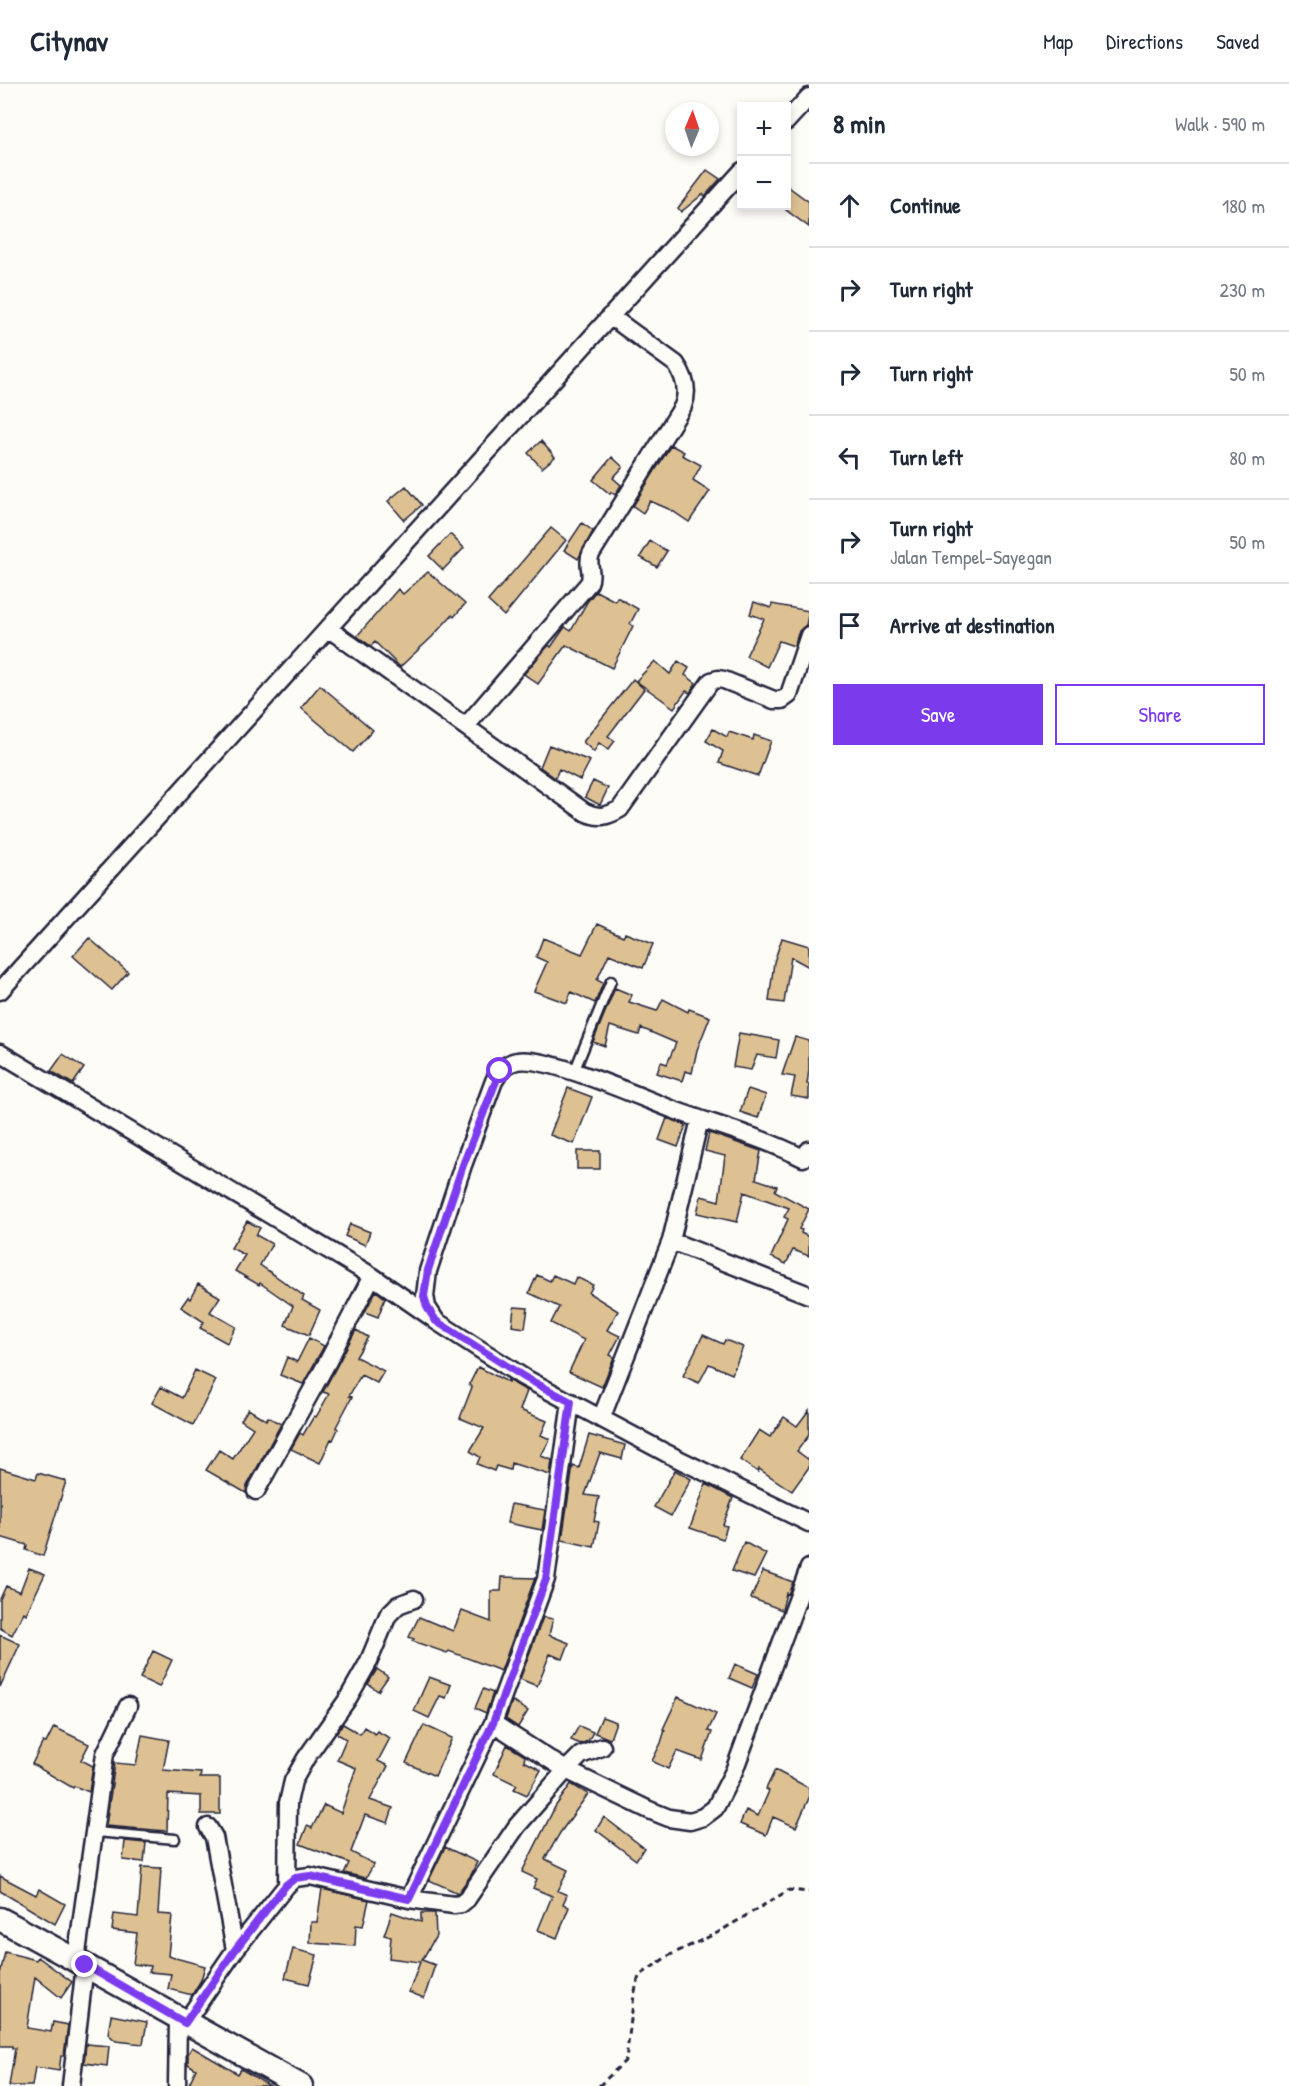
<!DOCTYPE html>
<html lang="en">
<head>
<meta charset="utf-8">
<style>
	:root { --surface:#fff; --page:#f6f6f7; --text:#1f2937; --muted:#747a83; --line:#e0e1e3; --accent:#7c3aed }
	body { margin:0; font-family:"Patrick Hand",sans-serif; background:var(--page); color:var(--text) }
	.controls { position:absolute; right:18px; top:18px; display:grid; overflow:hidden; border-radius:0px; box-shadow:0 3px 9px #0003 }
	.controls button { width:54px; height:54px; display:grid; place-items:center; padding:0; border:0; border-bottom:2px solid var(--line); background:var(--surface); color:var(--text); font:30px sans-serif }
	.compass { position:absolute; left:665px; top:18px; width:54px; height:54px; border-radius:50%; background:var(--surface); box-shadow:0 3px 9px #0003; rotate:2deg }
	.stop { position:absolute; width:18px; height:18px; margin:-14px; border:4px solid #7c3aed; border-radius:50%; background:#fff }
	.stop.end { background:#7c3aed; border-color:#fff; box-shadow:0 2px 6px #0008 }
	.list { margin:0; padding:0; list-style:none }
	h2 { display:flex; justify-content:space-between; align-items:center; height:78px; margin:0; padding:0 24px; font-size:26px }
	h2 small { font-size:20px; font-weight:400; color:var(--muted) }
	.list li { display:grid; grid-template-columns:39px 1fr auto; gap:18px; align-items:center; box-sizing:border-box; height:84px; padding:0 24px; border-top:2px solid var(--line) }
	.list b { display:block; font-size:22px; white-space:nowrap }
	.list p { margin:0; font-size:20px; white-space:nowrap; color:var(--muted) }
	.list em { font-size:20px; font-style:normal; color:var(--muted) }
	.actions { display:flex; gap:12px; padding:18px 24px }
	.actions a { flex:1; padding:14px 0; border:2px solid var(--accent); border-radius:0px; text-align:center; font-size:21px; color:var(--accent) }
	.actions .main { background:var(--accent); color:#fff }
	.icon { flex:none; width:33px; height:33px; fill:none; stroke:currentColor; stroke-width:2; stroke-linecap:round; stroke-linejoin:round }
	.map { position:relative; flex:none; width:809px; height:2002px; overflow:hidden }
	header { display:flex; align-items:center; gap:36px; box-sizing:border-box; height:84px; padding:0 30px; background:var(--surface); border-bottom:2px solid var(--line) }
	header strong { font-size:28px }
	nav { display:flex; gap:33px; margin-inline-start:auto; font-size:21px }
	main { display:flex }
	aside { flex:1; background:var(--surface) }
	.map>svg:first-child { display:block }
	.building { fill:#ddc192; stroke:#22223b; stroke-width:1.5 }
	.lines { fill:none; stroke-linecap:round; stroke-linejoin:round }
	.lane-casing { stroke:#22223b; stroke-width:13 }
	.street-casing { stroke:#22223b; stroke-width:21 }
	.secondary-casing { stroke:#22223b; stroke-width:27 }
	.path { stroke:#22223b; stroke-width:3; stroke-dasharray:6 4.5; stroke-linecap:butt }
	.lane { stroke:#fdfcf7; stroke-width:8 }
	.street { stroke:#fdfcf7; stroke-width:16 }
	.secondary { stroke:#fdfcf7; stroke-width:22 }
	.route { stroke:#7c3aed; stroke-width:8 }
</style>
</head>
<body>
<header>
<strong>Citynav</strong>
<nav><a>Map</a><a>Directions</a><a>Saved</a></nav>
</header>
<main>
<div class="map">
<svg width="809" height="2002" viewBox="0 0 809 2002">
	<rect width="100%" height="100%" fill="#fdfcf7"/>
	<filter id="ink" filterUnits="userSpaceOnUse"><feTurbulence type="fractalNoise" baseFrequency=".0167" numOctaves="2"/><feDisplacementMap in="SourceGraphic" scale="12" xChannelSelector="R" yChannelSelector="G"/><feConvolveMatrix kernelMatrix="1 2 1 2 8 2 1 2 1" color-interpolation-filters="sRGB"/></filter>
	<g filter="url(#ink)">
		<path class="building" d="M707 86 720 95 705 112 703 110 681 128 678 124Z
			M786 101 809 118V143L786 126Z
			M541 357 555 373 542 384 528 369Z
			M671 361 684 368 682 371 701 381 693 396 710 407 689 438 671 426 650 417 643 429 633 422Z
			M612 373 623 383 613 394 621 401 615 411 611 408 610 410 593 396Z
			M406 402 422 421 404 436 388 417Z
			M582 439 593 447 578 475 564 466Z
			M551 444 566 456 504 532 488 517Z
			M450 450 464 464 443 486 429 472Z
			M650 457 667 467 657 483 640 473Z
			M428 488 465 520 454 533 452 531 432 553 400 583 375 558 371 562 357 552 398 505 403 510Z
			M596 507 615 517 617 513 638 525 630 540 633 542 612 584 566 561 538 600 524 590 549 561 551 563 565 543 571 547 587 518Z
			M754 518 771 524 772 520 809 527 806 541 799 547 794 562 779 557 767 583 746 572 764 535 750 530Z
			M655 577 670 590 678 577 689 584 685 591 696 599 690 609 686 607 674 624 636 597Z
			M633 595 644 605 608 652 615 657 608 666 599 659 594 668 583 658Z
			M320 601 373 646 353 668 301 624Z
			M713 645 727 653 729 648 753 656 754 651 771 657 758 692 719 679 723 667 706 657Z
			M549 661 590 677 580 696 559 685 555 694 540 683Z
			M593 697 608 704 600 721 585 713Z
			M597 840 623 852 625 849 653 860 643 884 609 870 597 896 603 899 595 919 571 908 567 919 534 907 547 878 536 873 543 854 582 870Z
			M89 854 128 888 112 906 73 872Z
			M782 854 809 862V883L791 873 784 919 769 917 774 878Z
			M615 904 632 911 629 918 657 927 663 915 688 928 689 925 710 933 697 966 692 989 685 987 682 997 657 989 661 978 667 980 676 959 641 944 639 951 610 942 605 962 593 958Z
			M739 949 779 956 776 974 757 971 751 986 733 983Z
			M795 953 809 957V986L807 1000H809V1015L791 1012 795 993 782 991Z
			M63 970 84 984 73 1000 51 987Z
			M568 1004 592 1013 574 1060 550 1051Z
			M748 1005 766 1011 758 1034 740 1028Z
			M667 1034 686 1041 678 1063 659 1056Z
			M709 1049 761 1067 756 1095 777 1102 775 1107 809 1125 799 1145 802 1146 801 1149 809 1153V1172L793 1166 786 1180 771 1173 788 1135 784 1133 789 1124 744 1108 737 1138 697 1129 701 1112 719 1117 725 1072 705 1067Z
			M577 1067H600V1085H577Z
			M247 1137 260 1144 256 1151 272 1160 260 1181 304 1212 302 1216 320 1226 309 1251 285 1241 293 1222 260 1199 259 1201 235 1187 245 1171 231 1164Z
			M350 1140 370 1148 365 1161 345 1152Z
			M537 1191 550 1197 553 1191 573 1200 576 1193 593 1201 589 1209 618 1227 607 1246 620 1252 610 1271 614 1273 602 1303 569 1288 584 1256 551 1239 559 1223 529 1209Z
			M198 1200 220 1213 210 1228 236 1243 227 1259 200 1244 204 1238 181 1223 188 1213 190 1215Z
			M376 1207 385 1214 378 1233 365 1228Z
			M514 1223 528 1224 525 1244 512 1242Z
			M356 1246 368 1253 356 1273 384 1287 377 1299 361 1291 349 1312 352 1313 336 1343 338 1345 333 1356 331 1355 320 1379 291 1365 300 1349 303 1351 314 1332 316 1333 329 1310 323 1308Z
			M703 1251 723 1260 725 1256 743 1263 732 1290 709 1280 699 1299 683 1292Z
			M309 1254 324 1262 303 1300 280 1291 287 1273 297 1278Z
			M478 1283 508 1298V1296L527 1307 520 1326 547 1337 541 1351 550 1355 541 1372 552 1376 550 1391 511 1379 510 1386 496 1382 494 1387 477 1380 480 1373 470 1367 484 1344 460 1334 472 1303 469 1301Z
			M195 1286 216 1296 193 1341 152 1319 161 1303 182 1314Z
			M248 1325 266 1336 268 1333 281 1340 247 1402 246 1409 206 1386 219 1366 233 1375 253 1344 241 1336Z
			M809 1326V1351L797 1367 809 1376V1383L792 1407 759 1385 758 1388 740 1376 759 1346 770 1353 784 1333 797 1342Z
			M589 1351 625 1361 622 1375 600 1369 585 1411 599 1413 594 1437 599 1438 594 1463 562 1456 573 1382 579 1384Z
			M0 1384 36 1395 38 1389 66 1397 43 1472 26 1466 27 1461 0 1453Z
			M675 1386 691 1395 671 1432 654 1423Z
			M706 1400 733 1414 723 1441 727 1442 723 1455 690 1444Z
			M511 1420 545 1426 542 1446 507 1439Z
			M744 1458 766 1470 754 1494 732 1487Z
			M29 1484 45 1490 26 1530 24 1528 12 1551 0 1544V1515L6 1502 20 1508Z
			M763 1487 793 1498 788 1510 786 1509 782 1526 751 1514Z
			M502 1493 535 1494 501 1587 449 1567 447 1569 412 1557 414 1555 409 1553 419 1533 453 1547 462 1527 491 1538V1507H501Z
			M543 1533 553 1535 549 1551 569 1559 563 1575 550 1570 537 1602 520 1595Z
			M0 1551 20 1560 0 1603Z
			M153 1567 172 1576 159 1603 140 1594Z
			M735 1580 758 1590 752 1604 729 1594Z
			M377 1585 388 1593 378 1607 368 1600Z
			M429 1593 451 1601 446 1614 440 1612 429 1634 414 1627Z
			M483 1605 493 1609 486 1629 475 1624Z
			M678 1613 716 1630 708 1647 712 1648 702 1676 677 1667 668 1685 652 1677 661 1659 665 1646 663 1645Z
			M512 1617 528 1627 518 1643 506 1635Z
			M602 1633 616 1638 610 1655 595 1649Z
			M343 1640 360 1650 364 1643 375 1650 377 1647 390 1654 378 1677 388 1682 370 1716 393 1724 388 1739 365 1731 351 1768 374 1780 366 1794 344 1789 349 1779 300 1760 307 1742 312 1744 324 1721 341 1729 356 1684 337 1676 346 1655 336 1649Z
			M424 1641 452 1654 435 1692 406 1679Z
			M579 1642 593 1648 588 1657 580 1660 571 1656Z
			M54 1643 89 1660 81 1676 93 1682 89 1708 74 1702 73 1704 32 1680 43 1658 46 1659Z
			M142 1651 169 1656 163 1686 201 1689 200 1694H220V1730H201V1712L168 1710 167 1747 106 1742 115 1679 136 1681Z
			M507 1661 525 1672 524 1677 541 1686 527 1711 514 1705 517 1701 494 1690Z
			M775 1686 809 1704V1714L796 1743 773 1733 766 1751 740 1740 746 1726 758 1732 769 1707 766 1705Z
			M571 1700 588 1710 560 1749 545 1775 568 1786 558 1807 567 1811 563 1820 569 1823 557 1854 538 1846 552 1812 533 1804 537 1795 522 1788 555 1723Z
			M604 1733 644 1764 636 1776 596 1746Z
			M125 1757 146 1759 144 1778 123 1776Z
			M445 1763 477 1778 471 1791 458 1809 429 1796Z
			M142 1783 161 1784 158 1830 172 1831 168 1872 205 1882 201 1896 192 1911 168 1905 171 1890 149 1888 150 1882 133 1880 137 1849 112 1846 114 1830 138 1833Z
			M0 1792 36 1811 39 1805 65 1820 55 1840 0 1807Z
			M322 1805 369 1816 363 1842 356 1841 355 1862 310 1859 311 1838H317Z
			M392 1828 421 1838V1829H435L436 1852 422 1876 435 1881 424 1914 409 1908 420 1878 389 1874 391 1853 384 1851Z
			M293 1865 317 1871 309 1900 285 1894Z
			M5 1868 36 1876 38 1873 72 1898 61 1914 35 1893 27 1944 51 1948 53 1938 68 1941 64 1972H61L59 1987 35 1983 32 2002H9L15 1964H12V1962H0V1890Z
			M111 1931 147 1938 143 1960 116 1957 108 1950Z
			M86 1960 109 1962 107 1982 84 1979Z
			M192 1963 238 1990 241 1985 270 2002H188L196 1985 188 1980V1970Z"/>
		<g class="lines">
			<g class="lane-casing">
				<path id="lane" d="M574 988 611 897
					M96 1748 175 1755"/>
			</g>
			<g class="street-casing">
				<path id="street" d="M786 38 809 13
					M329 545 585 728C599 735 608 732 620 725L711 597 718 595 724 596 774 616H782L789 611 809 551
					M466 642 589 499C594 489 586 480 591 470L683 322C689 307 685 293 676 280L610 232
					M0 907 742 87
					M0 969 372 1192 434 1235
					M809 1066 803 1074C762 1053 718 1042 674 1026 642 1014 546 971 517 977 505 979 500 988 494 997L463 1081 428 1187 425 1212 427 1223 436 1237 523 1293 666 1369 809 1439
					M671 1157 809 1211
					M601 1335 671 1157 700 1035
					M256 1407 328 1277 372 1192
					M493 1639 566 1686 649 1726 669 1734 690 1737 703 1733 715 1724 734 1687 809 1484
					M208 1743 214 1753 235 1866
					M287 1801 288 1719 293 1697 306 1674 347 1616 368 1579 388 1531 398 1521 414 1515
					M409 1815 493 1639 546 1495 571 1318
					M76 1876 105 1670 128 1622
					M185 1939 235 1866 287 1801 295 1794 310 1792 409 1815 454 1821 461 1820 467 1815 517 1742 566 1686 581 1671 602 1663
					M71 2002 85 1881
					M177 2002 178 1936"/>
			</g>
			<g class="secondary-casing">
				<path id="secondary" d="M0 1835C101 1889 200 1947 301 2002"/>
			</g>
			<path class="path" d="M599 2002 626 1976 634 1911 639 1892 668 1872 717 1849 789 1806 809 1808"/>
			<use href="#lane" class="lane"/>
			<use href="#street" class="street"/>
			<use href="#secondary" class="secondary"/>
		</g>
	</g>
	<g class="lines" filter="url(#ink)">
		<path class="route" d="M85 1881 185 1939 235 1866 270 1821 286 1801 295 1794 310 1792 409 1815 493 1639 546 1495 571 1318 524 1293 436 1237 427 1223 424 1212 428 1186 463 1081 500 987"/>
	</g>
</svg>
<div class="controls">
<button>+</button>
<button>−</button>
</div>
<svg class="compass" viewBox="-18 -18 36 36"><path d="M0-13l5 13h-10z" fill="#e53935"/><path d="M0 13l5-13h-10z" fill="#747a83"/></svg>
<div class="stop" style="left:500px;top:987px"></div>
<div class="stop end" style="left:85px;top:1881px"></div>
</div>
<aside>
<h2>8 min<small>Walk · 590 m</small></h2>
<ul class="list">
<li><svg class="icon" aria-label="ahead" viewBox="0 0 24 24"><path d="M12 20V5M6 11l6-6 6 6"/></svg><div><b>Continue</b></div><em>180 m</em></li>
<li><svg class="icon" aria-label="right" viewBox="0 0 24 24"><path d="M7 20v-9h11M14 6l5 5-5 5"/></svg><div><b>Turn right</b></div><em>230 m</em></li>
<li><svg class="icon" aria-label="right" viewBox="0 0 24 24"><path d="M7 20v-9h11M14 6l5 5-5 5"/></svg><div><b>Turn right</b></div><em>50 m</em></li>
<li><svg class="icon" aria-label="left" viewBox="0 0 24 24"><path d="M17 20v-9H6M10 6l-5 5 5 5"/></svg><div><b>Turn left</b></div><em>80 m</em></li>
<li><svg class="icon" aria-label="right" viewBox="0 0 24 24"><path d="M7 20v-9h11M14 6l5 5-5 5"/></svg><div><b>Turn right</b><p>Jalan Tempel-Sayegan</p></div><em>50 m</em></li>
<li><svg class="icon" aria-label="arrive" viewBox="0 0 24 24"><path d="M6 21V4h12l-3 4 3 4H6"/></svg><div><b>Arrive at destination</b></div></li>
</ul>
<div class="actions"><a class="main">Save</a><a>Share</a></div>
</aside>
</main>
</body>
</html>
